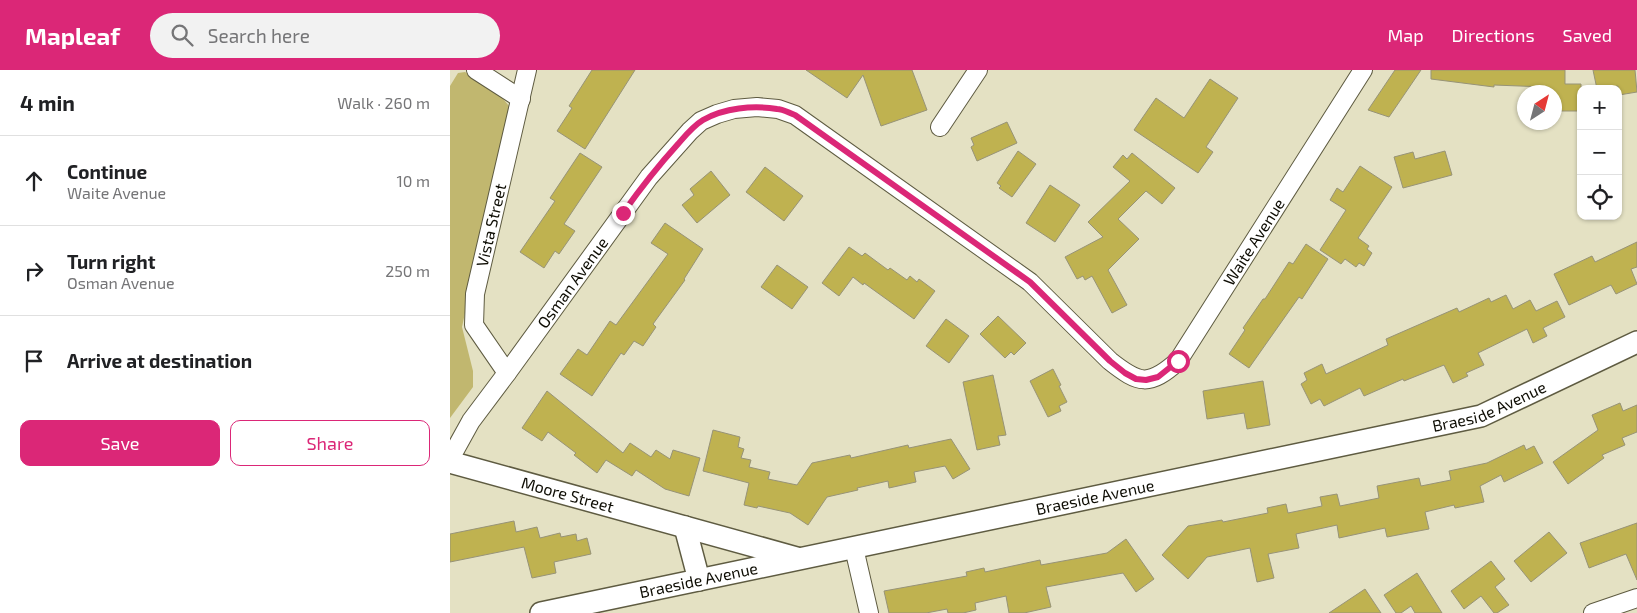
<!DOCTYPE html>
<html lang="en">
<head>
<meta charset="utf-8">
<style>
	:root { --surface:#fff; --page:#f2f2f2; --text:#202124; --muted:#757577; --line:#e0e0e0; --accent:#db2777 }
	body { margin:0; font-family:"Exo 2",sans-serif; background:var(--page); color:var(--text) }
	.controls { position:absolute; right:15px; top:15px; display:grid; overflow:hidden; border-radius:10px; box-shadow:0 1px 4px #0004 }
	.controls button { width:45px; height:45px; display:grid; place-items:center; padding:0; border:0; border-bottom:1px solid var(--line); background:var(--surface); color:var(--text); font:25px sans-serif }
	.compass { position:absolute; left:1067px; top:15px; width:45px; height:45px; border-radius:50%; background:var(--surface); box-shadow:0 1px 4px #0004; rotate:36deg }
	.stop { position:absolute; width:15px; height:15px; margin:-11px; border:4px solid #db2777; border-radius:50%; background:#fff }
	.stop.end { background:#db2777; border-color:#fff; box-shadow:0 1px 5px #0008 }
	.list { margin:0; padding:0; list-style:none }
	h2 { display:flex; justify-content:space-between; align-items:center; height:65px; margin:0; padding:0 20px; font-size:21px }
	h2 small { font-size:16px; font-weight:400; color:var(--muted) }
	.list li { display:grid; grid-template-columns:32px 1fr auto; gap:15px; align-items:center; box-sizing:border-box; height:90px; padding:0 20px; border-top:1px solid var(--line) }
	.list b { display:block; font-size:19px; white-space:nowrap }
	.list p { margin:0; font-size:16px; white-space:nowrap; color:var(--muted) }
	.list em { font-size:16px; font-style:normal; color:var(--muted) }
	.actions { display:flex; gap:10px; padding:15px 20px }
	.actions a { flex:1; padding:11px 0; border:1px solid var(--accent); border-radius:10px; text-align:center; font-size:18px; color:var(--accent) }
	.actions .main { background:var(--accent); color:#fff }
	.icon { flex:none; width:28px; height:28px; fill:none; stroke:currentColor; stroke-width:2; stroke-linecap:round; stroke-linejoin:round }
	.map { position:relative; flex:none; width:1187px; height:543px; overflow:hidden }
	header { display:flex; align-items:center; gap:30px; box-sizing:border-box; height:70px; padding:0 25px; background:var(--accent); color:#fff }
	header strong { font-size:24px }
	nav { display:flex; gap:28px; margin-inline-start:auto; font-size:18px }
	.search { width:350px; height:45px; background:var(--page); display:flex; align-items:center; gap:12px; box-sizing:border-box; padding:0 18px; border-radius:28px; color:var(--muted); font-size:19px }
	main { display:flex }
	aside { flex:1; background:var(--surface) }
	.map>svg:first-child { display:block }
	.green { fill:#c1b76f }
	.building { fill:#bfb250; stroke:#979377 }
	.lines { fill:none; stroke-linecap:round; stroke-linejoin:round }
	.minor-casing { stroke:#5e5b41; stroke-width:20 }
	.tertiary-casing { stroke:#5e5b41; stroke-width:24 }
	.minor { stroke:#fff; stroke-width:18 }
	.tertiary { stroke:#fff; stroke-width:21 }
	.route { stroke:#db2777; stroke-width:6 }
	.labels { text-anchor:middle; stroke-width:5; stroke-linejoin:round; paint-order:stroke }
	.street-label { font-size:16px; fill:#0e0d04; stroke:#e4e1c3 }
</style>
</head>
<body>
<header>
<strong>Mapleaf</strong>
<div class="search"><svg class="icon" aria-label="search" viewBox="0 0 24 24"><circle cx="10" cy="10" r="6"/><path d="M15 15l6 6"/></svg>Search here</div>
<nav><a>Map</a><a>Directions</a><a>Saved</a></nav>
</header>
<main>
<aside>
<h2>4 min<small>Walk · 260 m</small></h2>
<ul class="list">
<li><svg class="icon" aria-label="ahead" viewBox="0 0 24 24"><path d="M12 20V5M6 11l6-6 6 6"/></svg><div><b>Continue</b><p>Waite Avenue</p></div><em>10 m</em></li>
<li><svg class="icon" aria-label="right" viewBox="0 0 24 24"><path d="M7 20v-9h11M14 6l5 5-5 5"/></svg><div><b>Turn right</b><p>Osman Avenue</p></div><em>250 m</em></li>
<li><svg class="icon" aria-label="arrive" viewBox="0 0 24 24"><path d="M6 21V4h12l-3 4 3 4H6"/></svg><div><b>Arrive at destination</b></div></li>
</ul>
<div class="actions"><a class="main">Save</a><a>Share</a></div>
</aside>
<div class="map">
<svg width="1187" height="543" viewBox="0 0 1187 543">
	<rect width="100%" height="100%" fill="#e4e1c3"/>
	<path class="green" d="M15 2 50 25 59 36 12 257 23 301V317L0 348V16L8 3Z"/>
	<path class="building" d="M142 0H185L135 79 107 61 122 38 119 36Z
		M356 0H462L477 40 431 56 413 5 397 28Z
		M945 0H971L939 47 918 40Z
		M981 0H1115V14H1131V41H1104V22H1095V17L1044 15V17L981 9Z
		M1143 0H1185L1187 22 1169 25 1168 16 1147 19Z
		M760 9 788 28 756 77 763 82 748 103 684 60 706 28 734 48Z
		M557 52 567 73 527 91 521 77 524 75 521 68Z
		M568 81 586 94 562 127 549 118 551 116 547 113Z
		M995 81 1002 105 953 118 944 87 963 82 965 89Z
		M130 83 152 97 114 154 125 161 109 184 105 181 94 198 70 182 105 131 100 128Z
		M682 83 725 118 712 134 696 121 668 149 689 169 658 200 677 235 662 243 642 206 635 210 633 206 627 209 615 187 653 167 638 152 680 111 663 97 673 85 677 89Z
		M910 96 942 117 908 168 919 176 917 179 922 183 914 196 909 193 906 197 895 189 891 194 870 180 896 140 880 130 887 118 893 122Z
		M315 97 353 126 334 151 296 122Z
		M261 101 280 125 247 153 232 135 244 125 240 119Z
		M600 115 630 135 605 172 576 153Z
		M215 153 253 179 234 209 235 210 203 254 206 257 193 276 184 271 174 285 171 283 142 326 110 304 128 279 137 285 160 251 166 255 218 184 201 173Z
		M1187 172V197L1181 199 1187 214 1166 224 1161 215 1119 235 1104 204 1142 186 1145 192Z
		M856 174 878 189 852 229 849 227 799 298 779 284 795 260 793 258 813 229H815L839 192 843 194Z
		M399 177 412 186 415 183 438 200 440 198 457 210 460 206 467 212 469 209 485 221 464 249 414 213 413 215 403 207 389 226 372 213Z
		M327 195 358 217 342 239 311 217Z
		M1056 225 1063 239 1080 230 1086 241 1107 231 1115 247 1093 258 1097 266 1083 273 1077 259 1028 283 1034 295 1016 303 1018 306 1003 313 994 295 954 311 953 309 914 326 910 318 874 336 870 329 861 334 851 314 857 310 854 303 872 294 876 304 938 275 936 269 1007 238 1009 242 1039 228 1041 232Z
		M548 246 576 273 564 285 561 282 555 288 530 264Z
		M496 249 519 266 499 293 476 276Z
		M603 299 611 315 609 316 617 332 609 336 611 341 598 347 580 311Z
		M543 305 556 365 548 366 550 375 527 380 513 312Z
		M813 311 820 355 797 359 794 343 757 349 753 321Z
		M97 321 173 383 180 373 201 387 206 380 220 389 223 380 250 388 239 426 215 419 186 400 182 406 156 390 147 403 124 385 126 383 98 362 92 371 72 358Z
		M1170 333 1173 341 1187 335V362L1172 368 1175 375 1152 385 1154 388 1118 414 1103 392 1148 360 1142 345Z
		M263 360 290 367 288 377 294 379 291 388 301 390 299 397 320 402 318 409 347 415 362 393 400 385 401 388 458 375 459 378 501 369 520 399 503 409 495 396 464 402 466 412 439 418 438 411 407 418 408 420 377 427 358 455 340 443 308 436 307 438 294 435 299 413 253 401Z
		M1074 375 1076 380 1084 376 1093 393 1054 412 1051 405 1030 416 1034 432 1005 438 1004 435 975 442 979 459 937 467 935 458 889 468 887 455 846 464 849 478 818 484 824 508 807 512 800 478 757 487 738 509 712 485 738 456 772 450 773 452 818 443 817 438 836 434 838 443 872 436 870 427 887 424 890 436 929 428 927 416 969 408 971 416 1001 410 999 401 1037 393Z
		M64 451 66 462 87 457 90 468 110 463 111 467 126 464 127 471 137 468 141 484 104 492 106 503 82 508 74 477 0 492V464Z
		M1187 453V510L1176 484 1139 498 1130 473Z
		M1099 462 1117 483 1081 512 1064 491Z
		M676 469 704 509 686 522 673 503 596 517 601 537 574 543H559L556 526 525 533 526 540 513 543H498L497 539 476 543H439L434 521 517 506 516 502 534 498 535 502 590 490 591 495 657 483Z
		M1041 491 1055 509 1045 517 1059 535 1047 543H1044L1031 526 1014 539 1001 521Z
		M967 503 992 543H965L961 536 951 543H946L934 525Z
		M915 519 931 543H879Z"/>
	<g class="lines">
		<g class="minor-casing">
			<g id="minor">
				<path d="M26 0 71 29"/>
				<path d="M490 57 528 0"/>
				<path id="s1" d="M57 303 24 255 25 224 77 0"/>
				<path id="s2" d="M0 389 21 351 57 303 199 107 240 61 251 51 267 44 284 39 307 37 328 39 345 45 580 212 660 291C689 314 699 317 728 291L913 0"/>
				<path d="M404 478 419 543"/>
				<path d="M1143 543 1187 528"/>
			</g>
		</g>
		<g class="tertiary-casing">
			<g id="tertiary">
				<path id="s3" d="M0 392 347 488"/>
				<path d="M235 457 249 510"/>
				<path id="s4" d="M91 543 1031 346 1187 272"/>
			</g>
		</g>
		<use href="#minor" class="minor"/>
		<use href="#tertiary" class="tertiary"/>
	</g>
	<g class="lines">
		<path class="route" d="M173 143C190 119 208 96 228 74 235 66 243 56 253 50 274 38 303 35 327 39 333 39 339 43 345 45L580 212 660 291 675 303 686 309 696 310 708 307 728 291"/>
	</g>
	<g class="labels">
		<g class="street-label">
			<text dy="6" stroke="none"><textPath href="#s1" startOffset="160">Vista Street</textPath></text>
			<text dy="6" stroke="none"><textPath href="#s2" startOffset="1140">Waite Avenue</textPath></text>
			<text dy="6" stroke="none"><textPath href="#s2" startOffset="215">Osman Avenue</textPath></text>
			<text dy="6" stroke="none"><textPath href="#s4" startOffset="971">Braeside Avenue</textPath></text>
			<text dy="6" stroke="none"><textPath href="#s3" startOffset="122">Moore Street</textPath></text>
			<text dy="6" stroke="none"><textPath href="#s4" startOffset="566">Braeside Avenue</textPath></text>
			<text dy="6" stroke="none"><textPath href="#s4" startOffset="161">Braeside Avenue</textPath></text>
		</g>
	</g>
</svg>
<div class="controls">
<button>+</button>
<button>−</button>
<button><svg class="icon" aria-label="locate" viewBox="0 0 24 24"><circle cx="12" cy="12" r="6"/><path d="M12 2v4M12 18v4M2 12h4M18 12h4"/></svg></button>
</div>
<svg class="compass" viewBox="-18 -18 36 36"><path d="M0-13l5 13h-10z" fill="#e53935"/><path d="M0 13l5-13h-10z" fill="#757577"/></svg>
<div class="stop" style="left:728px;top:291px"></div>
<div class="stop end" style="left:173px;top:143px"></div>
</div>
</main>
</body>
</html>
